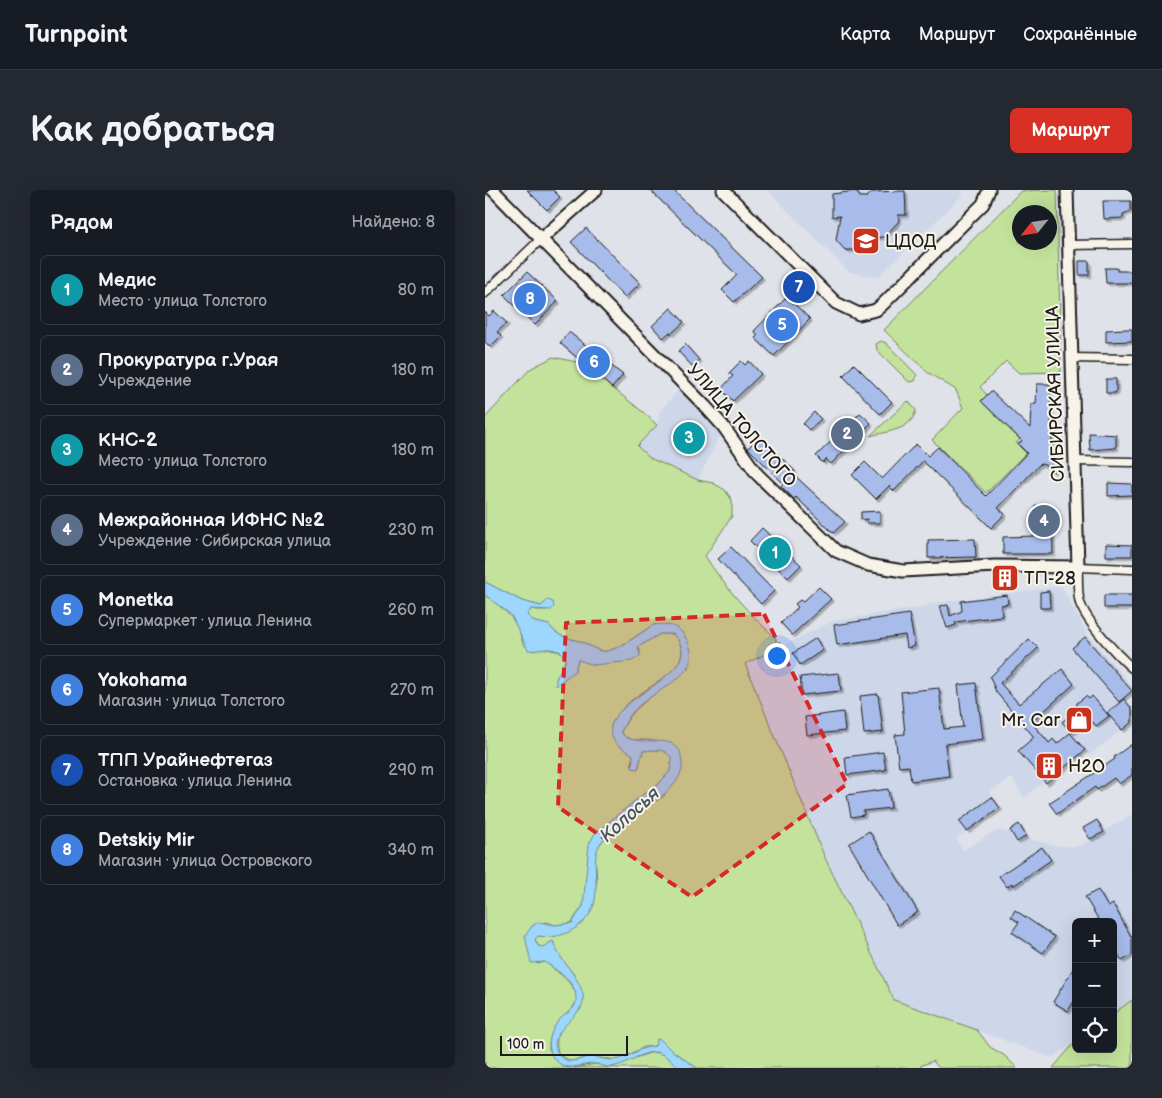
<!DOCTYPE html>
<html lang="ru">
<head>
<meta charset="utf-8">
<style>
	:root { --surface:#171b24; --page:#242831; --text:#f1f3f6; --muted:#9ea1a6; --line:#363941; --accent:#d93025 }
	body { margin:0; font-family:"Balsamiq Sans",sans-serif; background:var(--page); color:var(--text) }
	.controls { position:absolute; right:15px; bottom:15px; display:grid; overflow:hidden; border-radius:8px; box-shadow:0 5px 20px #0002 }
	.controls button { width:45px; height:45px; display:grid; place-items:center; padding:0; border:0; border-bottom:1px solid var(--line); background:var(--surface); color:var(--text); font:25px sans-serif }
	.compass { position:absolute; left:527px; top:15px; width:45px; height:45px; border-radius:50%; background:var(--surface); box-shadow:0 5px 20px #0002; rotate:240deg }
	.scale { position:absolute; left:15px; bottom:12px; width:128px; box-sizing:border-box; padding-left:5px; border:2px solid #1c1c1c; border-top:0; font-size:14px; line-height:18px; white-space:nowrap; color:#1c1c1c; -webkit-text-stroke:4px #f7f3e8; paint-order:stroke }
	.you { position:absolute; left:291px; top:465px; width:18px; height:18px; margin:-12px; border:4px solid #fff; border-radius:50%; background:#1a73e8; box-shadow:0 0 0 8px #1a73e833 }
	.badge { display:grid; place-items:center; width:32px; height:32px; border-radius:50%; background:var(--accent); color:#fff; font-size:16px; font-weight:700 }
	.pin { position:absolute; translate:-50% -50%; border:2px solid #fff; box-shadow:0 1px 5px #0006 }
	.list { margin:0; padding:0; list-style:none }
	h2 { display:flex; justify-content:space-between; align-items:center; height:65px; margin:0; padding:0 20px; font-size:21px }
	h2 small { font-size:16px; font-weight:400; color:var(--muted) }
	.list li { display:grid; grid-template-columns:32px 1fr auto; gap:15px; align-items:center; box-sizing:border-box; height:70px; margin:0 10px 10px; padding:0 10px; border:1px solid var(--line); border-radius:8px }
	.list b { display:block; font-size:19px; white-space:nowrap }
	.list p { margin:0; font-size:16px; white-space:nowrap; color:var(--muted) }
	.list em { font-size:16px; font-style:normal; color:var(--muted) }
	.icon { flex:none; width:28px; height:28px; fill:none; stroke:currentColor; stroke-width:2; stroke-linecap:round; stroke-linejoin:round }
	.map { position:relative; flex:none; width:647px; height:878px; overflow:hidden; border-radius:8px }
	header { display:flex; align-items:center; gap:30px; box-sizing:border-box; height:70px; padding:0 25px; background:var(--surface); border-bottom:1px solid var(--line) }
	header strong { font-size:24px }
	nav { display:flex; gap:28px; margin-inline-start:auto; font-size:18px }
	.intro { display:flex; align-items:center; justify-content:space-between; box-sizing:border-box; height:120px; padding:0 30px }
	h1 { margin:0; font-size:35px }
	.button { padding:12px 22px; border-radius:8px; background:var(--accent); color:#fff; font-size:18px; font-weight:700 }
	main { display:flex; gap:30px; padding:0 30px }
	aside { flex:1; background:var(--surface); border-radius:8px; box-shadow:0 5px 20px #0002 }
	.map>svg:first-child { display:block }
	.built { fill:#ced7ea }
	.green { fill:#c3e39c; stroke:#70805c; fill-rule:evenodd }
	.water { fill:#9ed7fe; stroke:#6a8ca4 }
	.building { fill:#a8bceb; stroke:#1c1c1c; filter:url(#shadow) }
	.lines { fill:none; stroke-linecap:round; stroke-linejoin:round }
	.street-casing { stroke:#1c1c1c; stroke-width:11 }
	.secondary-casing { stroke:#1c1c1c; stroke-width:15 }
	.street { stroke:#f7f3e8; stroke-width:8 }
	.secondary { stroke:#f7f3e8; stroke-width:11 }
	.marked { fill:#d62828; fill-opacity:0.2; stroke:#d62828; stroke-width:4; stroke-dasharray:10 6; stroke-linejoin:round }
	.labels { text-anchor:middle; stroke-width:4; stroke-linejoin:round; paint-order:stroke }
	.poi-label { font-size:18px; fill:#1c1c1c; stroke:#f7f3e8; text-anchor:start }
	.street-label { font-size:18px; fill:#1c1c1c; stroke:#f7f3e8 }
	.water-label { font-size:19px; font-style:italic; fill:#435460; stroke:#f7f3e8 }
</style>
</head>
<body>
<header>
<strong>Turnpoint</strong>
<nav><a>Карта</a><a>Маршрут</a><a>Сохранённые</a></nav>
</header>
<div class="intro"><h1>Как добраться</h1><a class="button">Маршрут</a></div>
<main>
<aside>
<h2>Рядом<small>Найдено: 8</small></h2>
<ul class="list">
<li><span class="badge" style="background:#0f9aa8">1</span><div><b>Медис</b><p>Место · улица Толстого</p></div><em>80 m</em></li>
<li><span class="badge" style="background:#5c6f8a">2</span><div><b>Прокуратура г.Урая</b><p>Учреждение</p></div><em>180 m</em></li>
<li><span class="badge" style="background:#0f9aa8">3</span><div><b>КНС-2</b><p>Место · улица Толстого</p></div><em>180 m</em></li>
<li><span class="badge" style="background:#5c6f8a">4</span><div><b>Межрайонная ИФНС №2</b><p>Учреждение · Сибирская улица</p></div><em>230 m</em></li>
<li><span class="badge" style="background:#3f7fe0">5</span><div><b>Monetka</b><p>Супермаркет · улица Ленина</p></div><em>260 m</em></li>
<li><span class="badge" style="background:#3f7fe0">6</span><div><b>Yokohama</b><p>Магазин · улица Толстого</p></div><em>270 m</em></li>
<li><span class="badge" style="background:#1a4fb4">7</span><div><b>ТПП Урайнефтегаз</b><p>Остановка · улица Ленина</p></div><em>290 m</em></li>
<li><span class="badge" style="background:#3f7fe0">8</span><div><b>Detskiy Mir</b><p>Магазин · улица Островского</p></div><em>340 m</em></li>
</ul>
</aside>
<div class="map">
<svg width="647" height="878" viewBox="0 0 647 878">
	<defs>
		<filter id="shadow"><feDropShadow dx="2.5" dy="2.5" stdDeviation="0" flood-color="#0004"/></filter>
	</defs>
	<rect width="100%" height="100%" fill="#dfe2e9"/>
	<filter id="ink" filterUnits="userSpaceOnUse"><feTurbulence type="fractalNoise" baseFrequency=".02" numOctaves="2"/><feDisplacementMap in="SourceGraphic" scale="10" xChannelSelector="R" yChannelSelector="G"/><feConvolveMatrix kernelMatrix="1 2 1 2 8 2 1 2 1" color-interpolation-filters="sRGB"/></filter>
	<g filter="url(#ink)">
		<path class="built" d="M282 0H477L478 5 393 87 364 82Z
			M194 199 236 243 213 290 165 268 152 256 172 235 175 221Z
			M576 396 603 445 647 496V501L639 509 647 519V532L604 565 600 560 561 593 559 591 539 608 527 588 504 602 515 618 471 649 478 660 507 643 518 640 520 643 531 636 530 634 532 632 542 648 572 656H595L647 624V810L628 824V732H591V851L567 868 409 810 340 668 260 474 348 431 443 416V414Z"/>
		<path class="green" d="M572 0 576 182 534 183 521 171 495 197 502 205 496 211 535 249 531 253 541 263 501 303 447 250 478 218 471 200 442 182 399 140 536 1ZM534 22H564V52H534Z
			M396 151 401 153 432 185 430 191 424 192 392 160 391 154Z
			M68 167 96 173 158 222 172 235 152 256 165 268 213 290 228 293 240 300 247 310V326L220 366C240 397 263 423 291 448V459L260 474 340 668 409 810 492 840 505 857 520 866 532 878H454L448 871 435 876 437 878H212L186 860 176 850H172L170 856 159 857 133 870 105 867 86 871 74 865C66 844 81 832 96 819L90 786 72 763 68 751 58 757 53 756 50 749 53 746 68 747 99 732 112 691 110 665 113 657 119 649 137 637 156 620 179 606 195 561C187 558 178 553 169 551 158 548 143 554 136 542 150 510 179 502 203 478L197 442 168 435C156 442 129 464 116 461 108 459 102 453 94 451 80 447 73 447 64 435L50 432 42 425 46 419 60 421 63 411 57 416 37 411 0 392V228L45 179Z
			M423 211 431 220C426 241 403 241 385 246Z
			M0 405C21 421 32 428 38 454L49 461 56 458 76 462 81 470 71 489 90 481 93 470 96 469 109 475 156 462 153 457 175 444H188C217 473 166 494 148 509 139 516 131 526 126 536L130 552 148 565 146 574 153 579 158 561C170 560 180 557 187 569L185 581 173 595 160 603 110 643 98 716 86 733 70 735 62 732 47 736 52 774 60 772C129 823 63 814 64 859L81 877 87 878H0Z
			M647 810V878H568L591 851V859H628V824Z
			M168 862 180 865 197 878H88L111 874 123 877Z"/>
		<path class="water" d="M0 392 37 411 56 416 63 410 68 412 69 417 66 420 46 419 42 425 50 432 64 435C73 447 80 447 94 451 102 453 108 459 116 461 129 464 157 442 168 435 180 433 193 435 199 445 224 482 178 495 156 514 146 522 141 531 136 542 144 556 172 548 186 553 189 555 192 558 195 561 196 566 198 575 197 580 191 599 173 609 157 619 150 624 144 632 137 637 132 642 123 644 118 650 98 671 128 713 92 737 79 746 69 748 53 746L50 749 53 756 58 757 68 751C74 771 93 784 98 804 104 827 55 841 75 866 77 869 81 870 85 871 91 871 98 868 104 867 113 866 125 872 134 869 147 866 155 857 170 856L172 849 176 850 186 860 212 878C208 878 201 878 197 878 186 874 180 861 167 862 152 864 139 877 123 877 120 877 116 875 112 874 102 873 92 878 82 877 58 870 61 843 76 828 83 822 92 819 91 808 91 791 72 781 60 772L46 773 40 746 47 736 54 732 70 735 87 733 98 716 104 654 110 643 160 603 173 595 185 581 187 569C180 557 170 560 158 561L153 579 147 578 148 565C142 561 133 557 129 551 104 510 231 486 188 444H175L153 457 155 466 147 471 109 475 93 470 90 481 71 496V489L81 470 76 462C58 455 58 462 43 460L26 425 0 405Z"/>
		<path class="building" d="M42 0H68L75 7 62 20Z
			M165 0H188L277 87 249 112 237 100 252 85Z
			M371 1 375 7H382L387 2 420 1 421 25H413L414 31 399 47 381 48V51L371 60H360L351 50 355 26 347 27V4Z
			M618 11H646V21L638 24V28L619 29Z
			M101 38 155 93 140 108 86 52Z
			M594 71H604V85H594Z
			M620 78H632V81H647V93H621Z
			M42 82 73 111 50 135 19 105Z
			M302 107 325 129 289 166 270 148 273 145 269 141Z
			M186 118 199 132 186 144 185 142 178 148 167 136Z
			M9 121 22 133 12 142 16 146 5 157 0 152V122L4 126Z
			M639 139H647V151L621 152V140Z
			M84 142 138 185 127 198 75 153Z
			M200 154 214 170 207 176 193 161Z
			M256 171 260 175 264 171 276 184 248 211 236 199 248 186 244 183Z
			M369 174 407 212 395 224 358 186Z
			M621 189H631V203H621Z
			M552 194H565L568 282 560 275 555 274 513 318 520 324 506 338 438 271 409 301 404 296 391 309 367 285 380 272 397 289 431 254 443 266 453 257 501 306 542 263 533 254 537 251 496 211 506 201 545 238 546 214H551Z
			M329 222 336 229 324 240 318 234Z
			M375 223 386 233 346 274 341 269 338 273 331 266Z
			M196 248a8 8 0 1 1 16 0a8 8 0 1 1-16 0Z
			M604 243 631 245V258L605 260Z
			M274 246 310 281 308 284 360 332 348 343 311 307 309 309 296 296 298 293 263 258Z
			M623 293 647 294V305L623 306Z
			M550 316H567L568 364H518V347L550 346Z
			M395 321V333H382V329L376 330V322Z
			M277 338 316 375 303 388 265 351Z
			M490 349 491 367 443 368V350Z
			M621 354 647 355V366H621Z
			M246 357 289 401 276 414 233 369Z
			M334 397 346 409 307 445 296 433 313 417 310 414 315 410 318 412Z
			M564 401 565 418H555V402Z
			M522 405 523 414 516 415 517 426 470 432 471 435 462 438 455 416 463 415 465 426 477 421 476 411Z
			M619 405H647V418H619Z
			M424 424 430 456 422 458 420 445 352 455 349 435Z
			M600 447 647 501 634 512 587 458Z
			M331 448 338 460 315 475 308 463Z
			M544 449 553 458 515 493 534 514 577 479 589 494 548 531V534L564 553 568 549 572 554 585 543 600 560 561 593 533 561 549 547 511 502 505 487Z
			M354 483 356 501 317 505 315 487Z
			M491 493 498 549 460 554 464 586 426 591 424 576 414 577 410 545 420 544 416 502 454 498 459 539 478 537 473 495Z
			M393 504 398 542 379 544 375 506Z
			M601 506 604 509 607 506 624 526 611 536 607 531 605 533 602 530 587 543 577 532 591 520 592 513Z
			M639 509 647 519V532L637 540 622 523Z
			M358 522 360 541 322 545 320 527Z
			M647 554V585L634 594 629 588 612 600 610 597 572 624 564 613 630 569 629 567Z
			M398 562 401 580 362 585 360 567Z
			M403 599 406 618 378 621 379 625 366 627 362 605Z
			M507 607 515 618 482 641 474 631Z
			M612 630 619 642 605 649 598 638Z
			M534 634 541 646 532 652 525 640Z
			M384 641 433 722 412 735 364 654Z
			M557 657 566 670 528 696 527 693 522 697 514 686Z
			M613 700 623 717 628 714 647 748V765L637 771 628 756V732H615L600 707Z
			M530 720 570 747 558 763 527 742 534 732 526 727Z
			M591 774V808L583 821 568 812Z"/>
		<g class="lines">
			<g class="street-casing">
				<path id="street" d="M583 55 647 54
					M0 103 56 49
					M586 168 647 169
					M590 271 647 272
					M647 379 593 377C593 388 592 402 595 413 602 432 631 464 647 478"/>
			</g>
			<g class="secondary-casing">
				<path id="secondary" d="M8 0 220 216 238 236 272 284 351 361 383 375 418 381 510 376 593 377 582 0
					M238 0 351 113 374 124 391 120 398 114 498 14 504 0
					M56 49 111 0"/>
			</g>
			<use href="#street" class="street"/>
			<use href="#secondary" class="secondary"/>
		</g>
	</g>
	<path class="marked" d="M279 424 362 594 207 707 73 617 81 433Z"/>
	<defs>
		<g id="school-square" transform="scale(1.4375)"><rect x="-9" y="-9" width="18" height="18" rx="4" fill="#c8321e" stroke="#f7f3e8"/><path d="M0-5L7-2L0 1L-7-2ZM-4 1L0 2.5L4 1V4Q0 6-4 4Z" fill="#fff"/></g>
		<g id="building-square" transform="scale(1.4375)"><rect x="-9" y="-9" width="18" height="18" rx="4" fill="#c8321e" stroke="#f7f3e8"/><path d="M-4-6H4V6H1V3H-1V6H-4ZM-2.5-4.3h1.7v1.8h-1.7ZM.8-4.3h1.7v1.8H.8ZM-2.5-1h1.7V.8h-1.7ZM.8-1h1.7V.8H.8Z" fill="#fff"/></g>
		<g id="shop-square" transform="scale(1.4375)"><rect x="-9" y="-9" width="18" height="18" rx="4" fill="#c8321e" stroke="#f7f3e8"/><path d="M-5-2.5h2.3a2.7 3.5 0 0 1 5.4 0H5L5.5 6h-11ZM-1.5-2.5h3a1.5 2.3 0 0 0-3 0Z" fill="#fff"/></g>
	</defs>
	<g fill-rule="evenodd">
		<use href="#school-square" x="381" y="51"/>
		<use href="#building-square" x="520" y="388"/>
		<use href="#shop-square" x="594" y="530"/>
		<use href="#building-square" x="564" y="576"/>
	</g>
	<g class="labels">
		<g class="poi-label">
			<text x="400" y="57">ЦДОД</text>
			<text x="539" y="394">ТП-28</text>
			<text x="575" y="536" text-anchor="end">Mr. Car</text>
			<text x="583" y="582">Н2О</text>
		</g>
		<g class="street-label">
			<text transform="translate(570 204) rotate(-92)" y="6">СИБИРСКАЯ УЛИЦА</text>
			<text transform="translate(257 235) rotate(49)" y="6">УЛИЦА ТОЛСТОГО</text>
		</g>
		<g class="water-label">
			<text transform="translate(144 624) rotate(-42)" y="7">Колосья</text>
		</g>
	</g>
</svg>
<div class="controls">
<button>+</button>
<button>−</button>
<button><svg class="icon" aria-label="locate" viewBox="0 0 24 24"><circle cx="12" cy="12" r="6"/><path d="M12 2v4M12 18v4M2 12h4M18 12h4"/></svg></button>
</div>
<svg class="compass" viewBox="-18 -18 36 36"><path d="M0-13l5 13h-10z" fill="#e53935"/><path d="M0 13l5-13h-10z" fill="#9ea1a6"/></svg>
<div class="scale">100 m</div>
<div class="you"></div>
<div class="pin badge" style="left:290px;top:363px;background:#0f9aa8">1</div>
<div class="pin badge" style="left:362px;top:244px;background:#5c6f8a">2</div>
<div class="pin badge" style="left:204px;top:248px;background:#0f9aa8">3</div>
<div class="pin badge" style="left:559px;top:331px;background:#5c6f8a">4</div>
<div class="pin badge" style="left:297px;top:135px;background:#3f7fe0">5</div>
<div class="pin badge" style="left:109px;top:172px;background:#3f7fe0">6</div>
<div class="pin badge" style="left:314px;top:97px;background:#1a4fb4">7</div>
<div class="pin badge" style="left:45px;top:109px;background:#3f7fe0">8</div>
</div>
</main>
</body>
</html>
